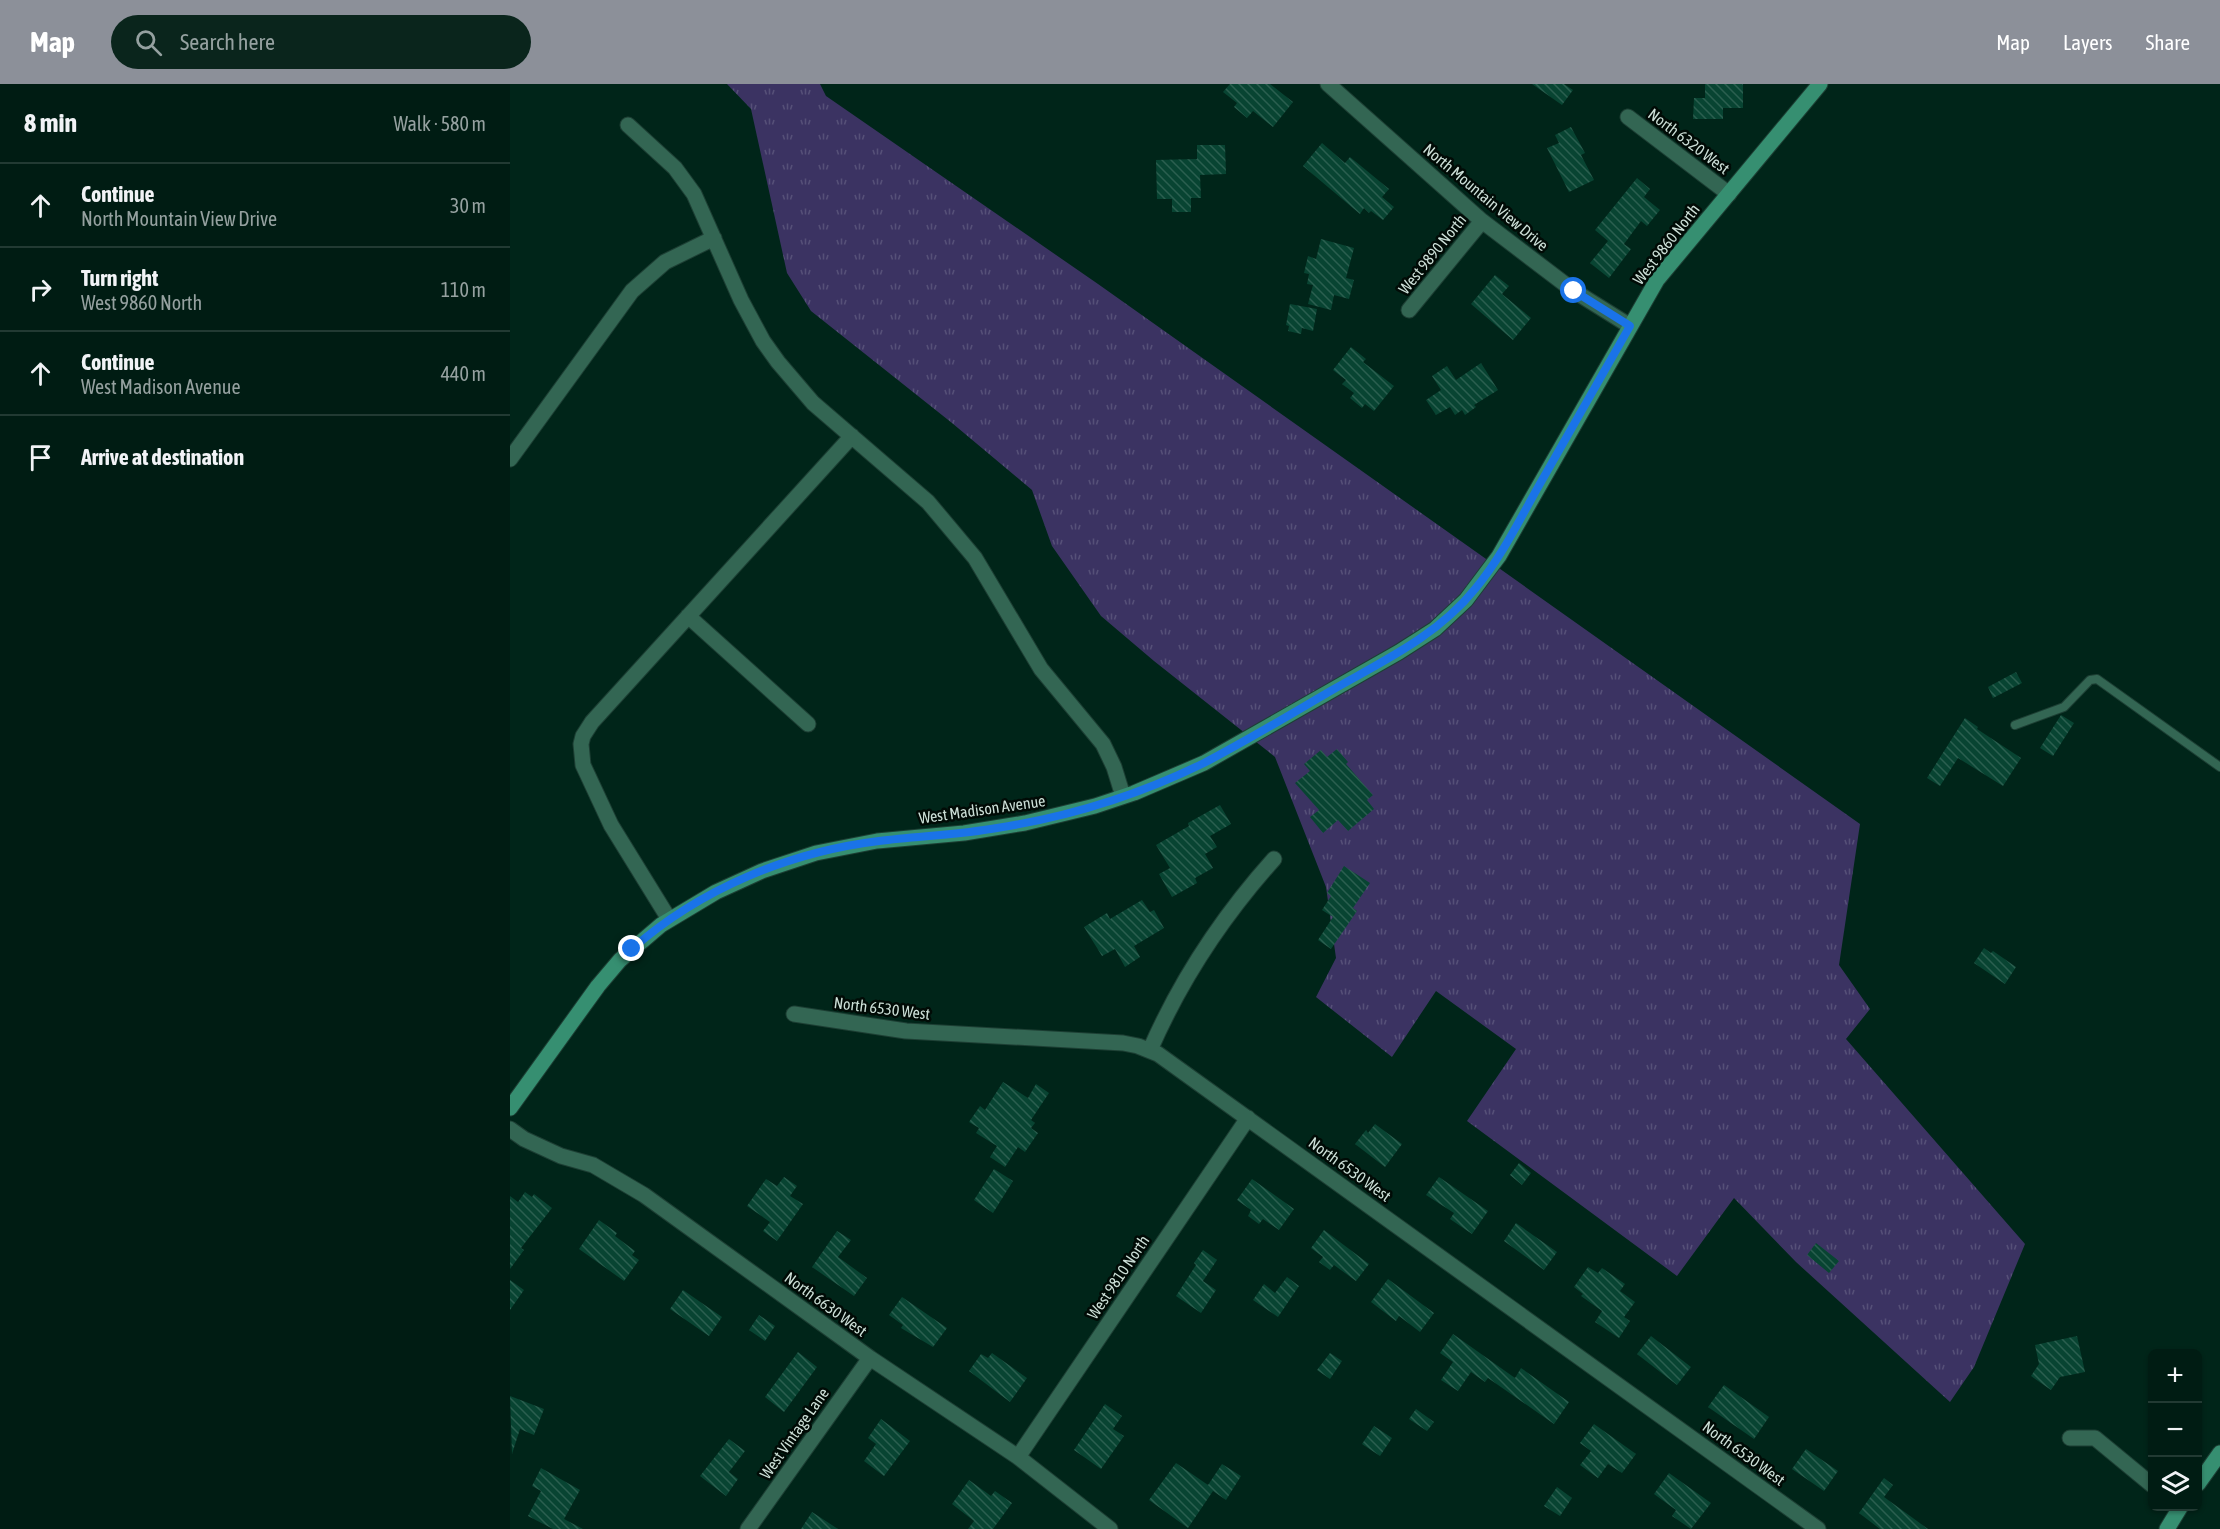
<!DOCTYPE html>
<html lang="en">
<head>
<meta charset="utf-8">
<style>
	:root { --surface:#001c13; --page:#0a251c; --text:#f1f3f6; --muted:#95a1a0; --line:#223a33; --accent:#8c9099 }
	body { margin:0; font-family:"Asap Condensed",sans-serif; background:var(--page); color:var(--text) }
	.controls { position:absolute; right:18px; bottom:18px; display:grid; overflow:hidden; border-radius:9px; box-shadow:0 2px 4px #0004 }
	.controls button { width:54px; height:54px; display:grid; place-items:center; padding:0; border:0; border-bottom:2px solid var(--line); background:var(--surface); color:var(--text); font:30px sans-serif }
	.stop { position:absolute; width:18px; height:18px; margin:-14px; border:4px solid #1a73e8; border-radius:50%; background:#fff }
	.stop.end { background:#1a73e8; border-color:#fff; box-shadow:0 2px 6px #0008 }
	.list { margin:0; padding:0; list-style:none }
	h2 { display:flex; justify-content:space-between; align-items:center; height:78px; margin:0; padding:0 24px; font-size:26px }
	h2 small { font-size:20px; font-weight:400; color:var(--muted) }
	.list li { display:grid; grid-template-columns:39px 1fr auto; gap:18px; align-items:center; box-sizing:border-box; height:84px; padding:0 24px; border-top:2px solid var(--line) }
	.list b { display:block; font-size:22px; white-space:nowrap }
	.list p { margin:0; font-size:20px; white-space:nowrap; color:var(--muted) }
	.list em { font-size:20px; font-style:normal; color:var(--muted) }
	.icon { flex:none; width:33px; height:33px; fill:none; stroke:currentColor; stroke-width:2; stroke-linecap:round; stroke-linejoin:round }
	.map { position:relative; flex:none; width:1710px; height:1445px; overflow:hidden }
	header { display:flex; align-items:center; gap:36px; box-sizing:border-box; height:84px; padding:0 30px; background:var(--accent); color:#fff }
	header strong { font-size:28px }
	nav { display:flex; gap:33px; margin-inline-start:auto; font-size:21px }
	.search { width:420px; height:54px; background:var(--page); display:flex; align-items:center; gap:15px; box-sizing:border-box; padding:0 21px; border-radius:33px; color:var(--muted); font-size:22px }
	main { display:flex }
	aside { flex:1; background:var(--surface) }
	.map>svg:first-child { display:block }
	.grass { fill:url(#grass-tufts) }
	.building { fill:url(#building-back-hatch) }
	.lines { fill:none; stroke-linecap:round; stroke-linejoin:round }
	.lane-casing { stroke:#1d3f34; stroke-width:10 }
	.street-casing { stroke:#1d3f34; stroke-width:17 }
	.secondary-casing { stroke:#1d3f34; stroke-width:17 }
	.lane { stroke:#336653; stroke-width:8 }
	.street { stroke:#336653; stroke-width:15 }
	.secondary { stroke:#368f71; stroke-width:15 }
	.route { stroke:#1a73e8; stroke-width:8 }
	.labels { text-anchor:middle; stroke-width:5; stroke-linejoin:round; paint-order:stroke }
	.street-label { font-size:16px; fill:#ccdfd7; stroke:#010b06 }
</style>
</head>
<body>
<header>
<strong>Map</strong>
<div class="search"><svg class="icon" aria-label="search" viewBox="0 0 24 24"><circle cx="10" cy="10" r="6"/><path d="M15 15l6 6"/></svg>Search here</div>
<nav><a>Map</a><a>Layers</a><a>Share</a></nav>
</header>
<main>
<aside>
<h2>8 min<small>Walk · 580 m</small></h2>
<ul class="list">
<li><svg class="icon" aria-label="ahead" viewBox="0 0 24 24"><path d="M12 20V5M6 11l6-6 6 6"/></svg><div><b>Continue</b><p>North Mountain View Drive</p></div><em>30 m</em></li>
<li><svg class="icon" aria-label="right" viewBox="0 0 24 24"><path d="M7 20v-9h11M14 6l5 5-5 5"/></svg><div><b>Turn right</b><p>West 9860 North</p></div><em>110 m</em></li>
<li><svg class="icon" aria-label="ahead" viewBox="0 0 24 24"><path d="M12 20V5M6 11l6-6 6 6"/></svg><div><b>Continue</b><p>West Madison Avenue</p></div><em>440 m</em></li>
<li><svg class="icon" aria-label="arrive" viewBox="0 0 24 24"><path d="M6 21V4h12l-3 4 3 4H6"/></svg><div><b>Arrive at destination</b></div></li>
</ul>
</aside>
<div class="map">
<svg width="1710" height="1445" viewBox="0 0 1710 1445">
	<defs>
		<pattern id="grass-tufts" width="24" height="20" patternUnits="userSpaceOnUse" patternTransform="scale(1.5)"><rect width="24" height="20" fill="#3b3362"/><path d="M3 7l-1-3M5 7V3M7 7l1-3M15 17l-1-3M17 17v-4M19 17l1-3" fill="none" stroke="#565078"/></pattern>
		<pattern id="building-back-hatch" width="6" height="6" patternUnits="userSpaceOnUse" patternTransform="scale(1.5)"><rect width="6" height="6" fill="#084432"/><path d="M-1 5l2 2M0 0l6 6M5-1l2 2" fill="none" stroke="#2b5f4f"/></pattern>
	</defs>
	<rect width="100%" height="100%" fill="#002519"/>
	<path class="grass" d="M217 0H310L316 12 588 200 1350 740 1329 881 1360 925 1336 955 1515 1160 1464 1283 1440 1318 1286 1178 1224 1114 1167 1192 957 1037 1006 965 926 907 882 973 806 913 826 874 816 803 765 673 644 577 591 532 542 462 522 406 442 339 301 227 277 189 241 25Z"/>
	<path class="building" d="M720 0H760L783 18 763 43 743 27 737 34 724 23 727 19 713 8Z
		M1022 0H1054L1063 6 1052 21Z
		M1195 0H1233V24H1213V35H1183L1184 14H1195Z
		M1061 43 1075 69 1071 71 1084 96 1059 108 1037 64 1049 59 1045 51Z
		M812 59 835 79 840 73 879 105 872 113 884 123 873 136 861 127 859 129 854 124 850 130 793 82Z
		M687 61H715L716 90 690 91 691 114H681V128H662V115H647L646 76 687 75Z
		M1127 94 1140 105 1134 113 1150 126 1137 142 1131 137 1114 160 1121 165 1099 194 1080 179 1098 157 1085 146Z
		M811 155 844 164 836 194 844 196 839 215 824 211 821 226 798 220 803 201 797 200 799 190 794 189 798 172 806 175Z
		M985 191 999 202 992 210 1021 234 1003 256 961 220Z
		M780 220 807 225 803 247 792 244 791 250 778 247 779 242 776 241Z
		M841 263 856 275 853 278 884 302 864 327 855 320 852 324 840 314 844 309 832 300 836 296 823 286Z
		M971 279 988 306 964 321 966 323 955 331 952 326 945 331 940 323 926 331 916 316 931 306 922 292 937 282 946 296Z
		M1506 588 1512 599 1483 614 1478 603Z
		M1551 631 1564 639 1543 672 1530 664Z
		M1455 634 1468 643 1467 645 1511 674 1493 702 1448 674 1430 702 1417 694Z
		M827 665 838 678 836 680 863 711 857 716 864 725 838 747 828 736 813 749 800 733 809 726 785 699 800 687 794 680 811 666 817 673Z
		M710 721 721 740 700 752 707 763 695 770 703 784 685 794 687 799 662 813 649 790 660 784 646 761 679 742 678 739Z
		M834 782 860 799 843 824 847 827 821 865 808 856 823 833 812 826 821 812 817 809Z
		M632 816 640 828 644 826 654 844 624 862 630 873 615 883 605 865 592 872 574 843 597 829 600 835Z
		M1474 864 1481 869 1483 867 1506 883 1495 900 1464 879Z
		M493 998 518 1014 526 1000 539 1009 521 1036 525 1039 521 1044 528 1049 515 1068 508 1063 495 1083 480 1073 487 1062 466 1049 469 1044 459 1038 470 1022 475 1026Z
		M865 1040 892 1060 875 1083 845 1060 856 1046 858 1049Z
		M1009 1079 1021 1089 1012 1101 1000 1091Z
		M484 1085 503 1097 483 1129 464 1116Z
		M274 1093 287 1102 280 1112 293 1120 267 1157 253 1147 260 1138 237 1122 256 1095 267 1102Z
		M929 1093 978 1127 962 1150 940 1135 944 1129 916 1111Z
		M742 1095 784 1125 769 1146 753 1135 749 1140 738 1132 741 1126 727 1116Z
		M15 1108 22 1113 24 1110 42 1124 11 1164 14 1166 0 1185V1112L8 1118Z
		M89 1136 107 1149 105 1152 125 1167 122 1171 129 1176 114 1197 69 1165Z
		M1006 1139 1047 1168 1034 1186 994 1157Z
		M814 1146 859 1180 846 1197 824 1181 820 1186 809 1178 813 1173 801 1164Z
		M327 1147 341 1156 328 1173 357 1194 344 1212 302 1183Z
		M1306 1159 1329 1177 1319 1189 1297 1171Z
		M693 1166 707 1176 693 1197 706 1206 691 1229 666 1212 686 1181 684 1179Z
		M1078 1183 1088 1189 1092 1184 1115 1200 1110 1207 1125 1218 1114 1233 1120 1237 1109 1254 1085 1238 1092 1227 1071 1212 1073 1210 1064 1203Z
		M777 1193 789 1202 768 1233 743 1216 754 1200 765 1209Z
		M878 1195 924 1229 910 1248 889 1232 886 1237 861 1218Z
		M0 1196 14 1206 0 1226Z
		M173 1206 212 1233 199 1252 160 1225Z
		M392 1213 437 1244 423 1263 391 1244 393 1241 379 1231Z
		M249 1231 265 1242 255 1257 239 1246Z
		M943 1250 1005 1294 1011 1284 1059 1318 1044 1340 978 1294 975 1298 961 1288 948 1307 931 1296 943 1278 930 1269Z
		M1141 1252 1181 1283 1167 1301 1127 1270Z
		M1567 1252 1575 1288 1550 1293 1541 1306 1521 1292 1529 1280 1525 1261Z
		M288 1268 307 1283 274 1328 255 1313Z
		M482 1269 517 1294 500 1318 459 1287 471 1270 478 1274Z
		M820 1269 832 1277 820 1295 807 1286Z
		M1214 1301 1259 1333 1244 1355 1198 1323Z
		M0 1312 34 1325 24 1351 10 1345 2 1370Z
		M595 1320 612 1332 603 1345 614 1352 591 1385 564 1366Z
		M906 1325 924 1338 917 1347 899 1335Z
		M371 1335 400 1357 374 1392 354 1377 366 1360 358 1354Z
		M1084 1340 1126 1370 1112 1389 1098 1380 1088 1394 1070 1381 1081 1367 1070 1359Z
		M864 1342 882 1354 870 1372 852 1360Z
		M219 1355 235 1367 219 1388 228 1395 216 1412 190 1392Z
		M1296 1365 1328 1387 1314 1407 1282 1385Z
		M666 1379 698 1401 712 1380 731 1392 716 1416 703 1407 678 1444 639 1416Z
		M31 1384 70 1406 54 1435 73 1445H43L18 1432 31 1407 22 1402Z
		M1159 1389 1201 1419 1181 1445 1162 1432 1166 1426 1144 1410Z
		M1374 1394 1383 1401 1374 1413 1418 1445H1370L1349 1429Z
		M459 1396 481 1412 485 1407 502 1419 483 1445H458L464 1437 442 1420Z
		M1047 1403 1062 1414 1050 1432 1034 1422Z
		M302 1428 328 1445H291Z"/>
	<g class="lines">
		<g class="lane-casing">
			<path id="lane" d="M1505 641 1554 623 1580 596 1587 595 1710 683"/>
		</g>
		<g class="street-casing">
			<path id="street" d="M818 0 972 137 1064 207 1120 242
				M1118 33 1219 110
				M118 41 165 84 184 110 231 216 253 257 268 278 303 319 418 418 465 474 531 585 593 660 604 683 613 712
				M899 226 972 137
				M0 375 122 207 155 178 204 154
				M178 532 298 640
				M159 835 101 741 73 681 71 660 73 652 82 638 342 352
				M284 930 396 947 613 959 628 962 648 970 1308 1445
				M640 966C671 895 712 833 764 775
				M0 1045 14 1055 51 1072 83 1081 134 1111 360 1274 508 1373 600 1445
				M1560 1354H1585L1642 1401
				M508 1373 738 1034
				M238 1445 360 1274"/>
		</g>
		<g class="secondary-casing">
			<path id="secondary" d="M0 1024 88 902 110 876 151 841 206 808 252 787 306 769 367 757 454 749 515 739 585 722 624 709 694 679 889 568 925 545 956 516 989 472 1147 196 1310 0
				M1688 1400 1710 1369
				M1657 1445 1671 1422"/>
		</g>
		<use href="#lane" class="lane"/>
		<use href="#street" class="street"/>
		<use href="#secondary" class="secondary"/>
	</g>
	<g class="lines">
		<path class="route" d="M122 865C190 805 279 768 369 757 408 752 448 751 487 744 558 733 629 711 694 679 738 656 781 630 824 605 875 576 928 551 965 505 990 475 1008 439 1027 405 1058 350 1089 296 1120 242L1064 207"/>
	</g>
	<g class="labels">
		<g class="street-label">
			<text transform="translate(1179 57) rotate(37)" y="6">North 6320 West</text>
			<text transform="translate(976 113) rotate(40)" y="6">North Mountain View Drive</text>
			<text transform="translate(1156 160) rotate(-52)" y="6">West 9860 North</text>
			<text transform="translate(922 170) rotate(-51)" y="6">West 9890 North</text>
			<text transform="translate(472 725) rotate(-8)" y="6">West Madison Avenue</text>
			<text transform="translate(372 924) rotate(7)" y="6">North 6530 West</text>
			<text transform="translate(840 1085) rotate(36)" y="6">North 6530 West</text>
			<text transform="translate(608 1193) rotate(-56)" y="6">West 9810 North</text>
			<text transform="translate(316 1220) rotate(36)" y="6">North 6630 West</text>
			<text transform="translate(284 1349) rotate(-55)" y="6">West Vintage Lane</text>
			<text transform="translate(1234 1369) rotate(36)" y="6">North 6530 West</text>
		</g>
	</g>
</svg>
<div class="controls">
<button>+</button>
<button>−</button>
<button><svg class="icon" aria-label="layers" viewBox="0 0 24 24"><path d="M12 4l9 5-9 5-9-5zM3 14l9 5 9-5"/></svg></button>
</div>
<div class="stop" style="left:1064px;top:207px"></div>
<div class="stop end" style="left:122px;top:865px"></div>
</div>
</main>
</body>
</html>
